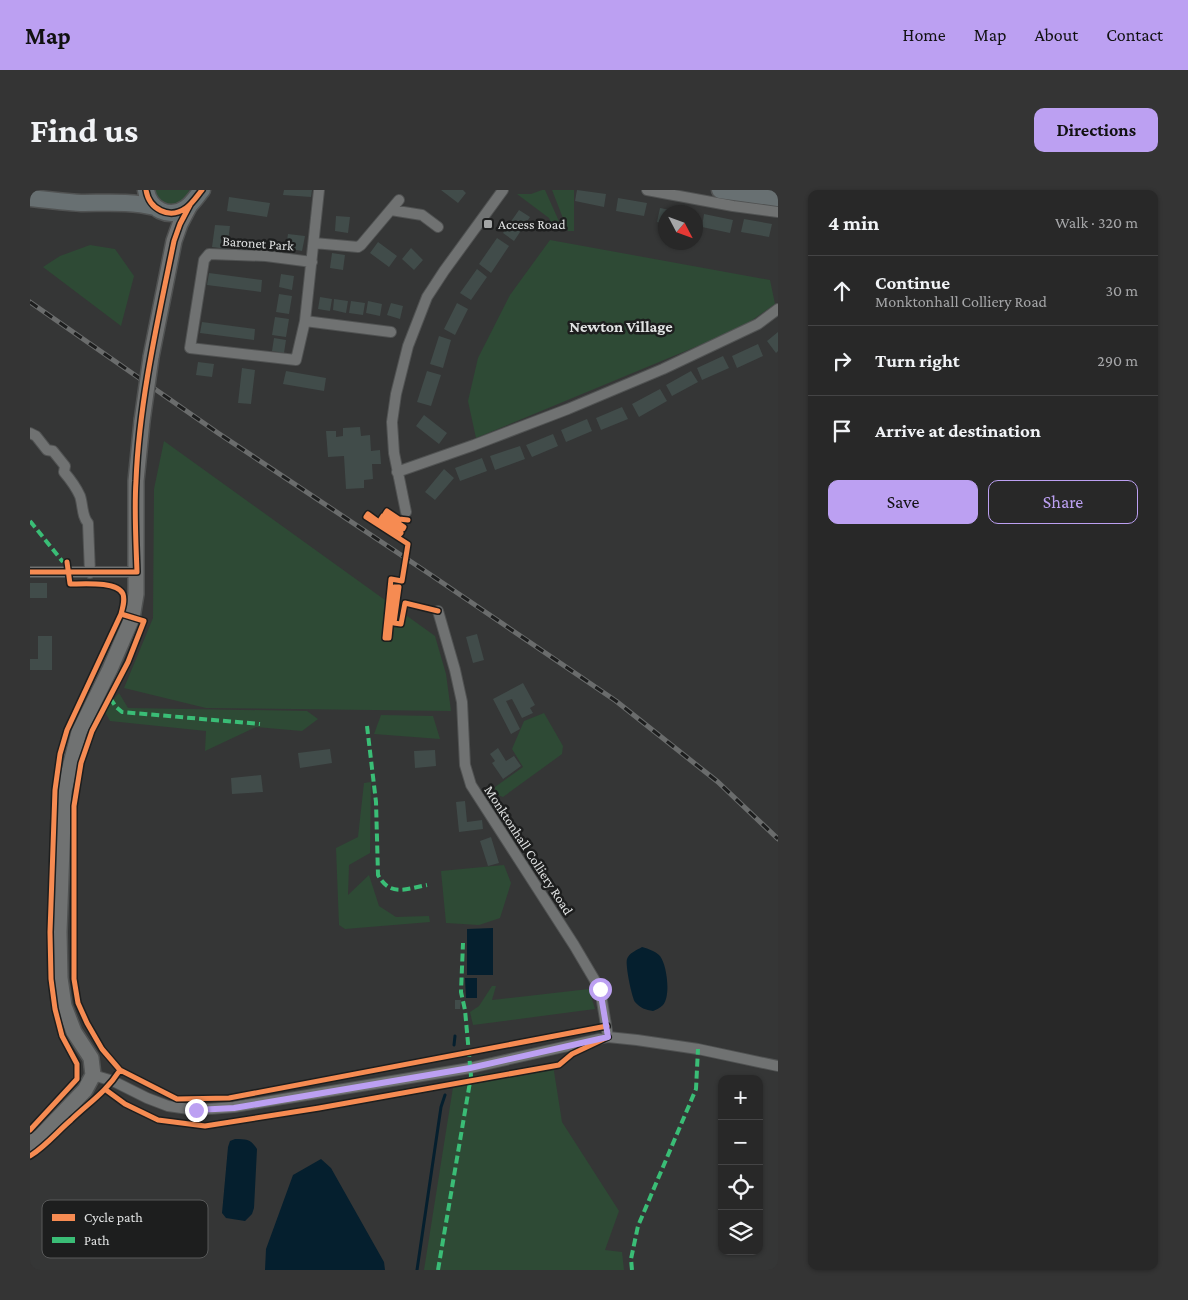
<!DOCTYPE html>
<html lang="en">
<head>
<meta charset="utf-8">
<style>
	:root { --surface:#282828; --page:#343434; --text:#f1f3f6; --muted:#a5a6a8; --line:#444445; --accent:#bca0f2 }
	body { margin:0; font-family:"Crimson Pro",serif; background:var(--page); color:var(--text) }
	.controls { position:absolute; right:15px; bottom:15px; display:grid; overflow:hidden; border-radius:10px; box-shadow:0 1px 4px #0004 }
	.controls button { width:45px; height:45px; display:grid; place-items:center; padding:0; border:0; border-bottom:1px solid var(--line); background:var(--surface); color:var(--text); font:25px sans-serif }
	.compass { position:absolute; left:628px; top:15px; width:45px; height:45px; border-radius:50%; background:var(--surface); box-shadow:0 1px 4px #0004; rotate:131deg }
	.stop { position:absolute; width:15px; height:15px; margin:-11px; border:4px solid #bca0f2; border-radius:50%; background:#fff }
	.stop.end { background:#bca0f2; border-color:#fff; box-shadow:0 1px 5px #0008 }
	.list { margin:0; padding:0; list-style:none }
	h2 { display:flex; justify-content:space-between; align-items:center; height:65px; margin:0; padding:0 20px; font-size:21px }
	h2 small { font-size:16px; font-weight:400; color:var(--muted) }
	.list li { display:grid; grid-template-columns:32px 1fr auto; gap:15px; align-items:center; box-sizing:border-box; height:70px; padding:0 20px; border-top:1px solid var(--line) }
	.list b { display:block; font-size:19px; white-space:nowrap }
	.list p { margin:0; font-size:16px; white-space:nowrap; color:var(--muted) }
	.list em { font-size:16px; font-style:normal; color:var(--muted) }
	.actions { display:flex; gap:10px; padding:15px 20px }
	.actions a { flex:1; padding:11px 0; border:1px solid var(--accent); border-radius:10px; text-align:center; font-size:18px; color:var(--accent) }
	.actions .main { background:var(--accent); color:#111 }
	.icon { flex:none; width:28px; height:28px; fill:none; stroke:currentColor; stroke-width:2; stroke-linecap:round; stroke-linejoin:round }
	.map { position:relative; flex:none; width:748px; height:1080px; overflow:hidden; border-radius:10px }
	header { display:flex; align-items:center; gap:30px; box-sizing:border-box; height:70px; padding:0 25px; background:var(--accent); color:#111 }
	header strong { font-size:24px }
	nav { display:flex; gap:28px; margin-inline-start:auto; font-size:18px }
	.intro { display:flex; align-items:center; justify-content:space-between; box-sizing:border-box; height:120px; padding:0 30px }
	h1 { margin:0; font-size:35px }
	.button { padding:12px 22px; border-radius:10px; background:var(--accent); color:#111; font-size:18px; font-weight:700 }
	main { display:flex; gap:30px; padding:0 30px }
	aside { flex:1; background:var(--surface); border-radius:10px; box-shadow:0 1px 4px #0004 }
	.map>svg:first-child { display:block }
	.green { fill:#2e4a35 }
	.water { fill:#051f2e }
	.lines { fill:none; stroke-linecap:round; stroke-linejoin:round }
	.stream { stroke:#051f2e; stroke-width:3 }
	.building { fill:#414c4a }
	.street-casing { stroke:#505252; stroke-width:12 }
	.secondary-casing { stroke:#505252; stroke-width:18 }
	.primary-casing { stroke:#505252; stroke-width:19 }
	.street { stroke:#707272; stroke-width:10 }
	.secondary { stroke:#707272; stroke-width:15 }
	.primary { stroke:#687072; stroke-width:16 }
	.rail-casing { stroke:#6a6c6c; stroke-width:5 }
	.rail { stroke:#1d1e1e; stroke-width:3; stroke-dasharray:9; stroke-linecap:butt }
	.secondary-bridge-casing { stroke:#505252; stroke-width:18; stroke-linecap:butt }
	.secondary-bridge { stroke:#707272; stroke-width:15 }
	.quiet { stroke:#3abd76; stroke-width:4; stroke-dasharray:8 4; stroke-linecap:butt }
	.cycleway-casing { stroke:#1d1e1e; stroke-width:8 }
	.cycleway { stroke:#f68b52; stroke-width:5 }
	.route { stroke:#bca0f2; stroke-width:6 }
	.poi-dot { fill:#a4a6a6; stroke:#1d1e1e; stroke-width:2 }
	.labels { text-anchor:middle; stroke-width:5; stroke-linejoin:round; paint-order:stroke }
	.poi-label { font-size:14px; fill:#e0e2e2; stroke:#1d1e1e; text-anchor:start }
	.street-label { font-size:14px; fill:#e0e2e2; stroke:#1d1e1e }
	.quarter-label { font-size:16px; font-weight:bold; fill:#e0e2e2; stroke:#1d1e1e }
	.key { fill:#1d1e1e; stroke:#585959; stroke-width:1 }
	.key-label { font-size:14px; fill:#e0e2e2 }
</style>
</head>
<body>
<header>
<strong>Map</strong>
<nav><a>Home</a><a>Map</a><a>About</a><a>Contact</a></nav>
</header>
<div class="intro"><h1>Find us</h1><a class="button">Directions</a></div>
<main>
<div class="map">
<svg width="748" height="1080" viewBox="0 0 748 1080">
	<rect width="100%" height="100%" fill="#353636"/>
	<path class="green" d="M124 0H159C155 20 128 21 124 0Z
		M512 0H515L532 38 524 40 519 28 487 4H501Z
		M522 0H544V41H538Z
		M520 50 740 90 745 114 711 138 446 248 438 211 448 168 480 105Z
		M60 55 85 59 104 86 91 136 13 77 30 66Z
		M134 251 405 446 416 484 421 521 176 518 94 498 123 428 124 299Z
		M89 503 98 518 277 521 288 529 272 541 226 537 175 561 176 541 80 531 74 520Z
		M514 523 533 556 532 564 473 607 465 604V597L493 577 482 559 494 531Z
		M351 525 403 526 410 549 344 544Z
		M341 592 340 663 319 675 318 705 339 685 349 716 366 727 399 726 400 732 315 739 309 735 306 658 328 647 334 593Z
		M474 675 481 693 470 728 449 735 416 733 411 681Z
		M462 796H466L462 810 559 799 565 819 443 835 440 822 449 816Z
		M523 875 532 932 589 1021 575 1060 592 1062 594 1080H394L424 891 452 884Z"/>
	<path class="water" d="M463 738V785H437V739Z
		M612 757C619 759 625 761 630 766 637 775 641 806 633 815 630 818 626 820 623 821 616 820 610 818 605 812 602 808 595 775 597 769 599 763 607 760 612 757Z
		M435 788H447V808H436Z
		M205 949C216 949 221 949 227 959L224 1018 222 1024 215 1031 196 1028 192 1023 198 957 200 951Z
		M291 969 301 978 354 1072 355 1080H235L236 1059 263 985Z"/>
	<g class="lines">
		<path class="stream" d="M424 855 425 846
			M387 1080 411 917 415 905"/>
	</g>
	<path class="building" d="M254 0H282L281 7 253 5Z
		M411 0H433L436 3 428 13Z
		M547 0 576 4 574 17 545 11Z
		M199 7 240 13 237 27 197 21Z
		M588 8 617 13 614 26 586 21Z
		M630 18 650 22H636V34L627 32Z
		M489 20 500 27 484 51 473 43Z
		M674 24 703 30 700 43 672 37Z
		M306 26 320 27 318 43 305 41Z
		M714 29 742 34 739 47 711 42Z
		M185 35 200 36 197 59 182 57Z
		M258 44 275 46 272 61 256 58Z
		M467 48 479 56 461 83 449 74Z
		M348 52 367 66 359 77 340 63Z
		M381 58 393 70 384 80 372 69Z
		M302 63 315 65 313 80 300 78Z
		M447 79 457 87 441 110 430 103Z
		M179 83 232 90 231 102 177 95Z
		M251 84 264 86 262 100 249 97Z
		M249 104 262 106 259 124 246 122Z
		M290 107 302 109 300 121 288 119Z
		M304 109 318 111 316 123 303 120Z
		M321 111 335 113 333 125 319 123Z
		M338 111 352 114 350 126 336 123Z
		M361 113 373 116 370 129 357 125Z
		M427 113 438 119 425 145 414 139Z
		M245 127 259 129 256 147 242 145Z
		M172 132 225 139 224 150 170 143Z
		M748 142V161L746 163 737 151Z
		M409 146 421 150 413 178 400 174Z
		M244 148 256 150 254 163 242 161Z
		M728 154 733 166 707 178 702 166Z
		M693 166 699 178 672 190 667 178Z
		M168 172 184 174 182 187 166 185Z
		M212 178 225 180 221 214 208 213Z
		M256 181 296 188 294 201 253 194Z
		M397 181 411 185 401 216 387 212Z
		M661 181 668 192 642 206 636 195Z
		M630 199 637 211 609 227 602 214Z
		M592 217 598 229 571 240 566 228Z
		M394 225 417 243 409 254 386 236Z
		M557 229 562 241 536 252 531 240Z
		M330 237 331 246 340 245 341 261 350 260 351 274H342L343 289 334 290V298L316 299 314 266 298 267 296 241H306V247L313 246V238Z
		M523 244 528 256 502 267 496 255Z
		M490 256 495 269 465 280 460 266Z
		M452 268 457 281 430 291 425 278Z
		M414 279 424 288 405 310 395 302Z
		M0 393H17V408H0Z
		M447 444 454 470 443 473 436 447Z
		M8 446H22V480H0V469H8Z
		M493 493 505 515 500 518 503 523 492 528 482 509 476 511 490 539 481 544 463 509Z
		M468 558 476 571 484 566 491 576 473 589 462 573 465 571 460 564Z
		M300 559 302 573 270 578 268 563Z
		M405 560 406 576 385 578 384 561Z
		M231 585 233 602 202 604 201 588Z
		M435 611 437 632 452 630 453 639 429 642 426 612Z
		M461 647 469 673 458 676 450 651Z
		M425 810H431L430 819H425Z"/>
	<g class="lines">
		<g class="street-casing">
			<path id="street" d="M289 0 275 131 361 142
				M617 0 703 16 748 22
				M361 20 392 25 408 37
				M284 53 328 57 331 55 369 10
				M275 131 266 170 160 158 174 70 179 64 236 66 282 72
				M0 243 6 246 17 260 23 261 35 276 34 282C40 289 46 297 50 306 53 315 52 327 58 333L60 383
				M367 282 444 255 538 219 633 179 728 134 748 119
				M376 322 364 263 362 232 366 204 378 156 397 107 414 81 473 0
				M0 382H107
				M408 421 425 480 432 512 435 575 441 595 544 755 570 799 578 847
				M63 885 83 891 117 908 138 916 166 920 204 917 374 889 440 878 578 847 607 850 668 859 748 876"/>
		</g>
		<g class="secondary-casing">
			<path id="secondary" d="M121 167 144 51 150 34 160 15
				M0 954 11 946 55 900 63 885 61 868 44 842 34 816 30 788 29 742 34 601 49 542 80 479 102 428 106 404V291L112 231"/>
		</g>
		<g class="primary-casing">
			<path id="primary" d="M116 0C119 19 139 30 156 18 162 14 167 6 172 0
				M690 0 748 8
				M0 8C17 10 34 12 51 13 76 13 100 11 125 17"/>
		</g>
		<use href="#street" class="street"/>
		<use href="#secondary" class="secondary"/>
		<use href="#primary" class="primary"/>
		<g class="rail-casing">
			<path id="rail" d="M0 112 188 243 401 385 586 511 688 592 748 649"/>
		</g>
		<use href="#rail" class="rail"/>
		<g class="secondary-bridge-casing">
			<path id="secondary-bridge" d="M112 231 121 167"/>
		</g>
		<use href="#secondary-bridge" class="secondary-bridge"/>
		<path class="quiet" d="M0 331 33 372
			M80 508 86 517 92 522 230 534
			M337 536 346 612 348 685C360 707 376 699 397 695
			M408 1080 441 886 435 820 431 802 433 753
			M602 1080 601 1069 608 1036 666 899 668 859"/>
		<g class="cycleway-casing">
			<path id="cycleway" d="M116 0C119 19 139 30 156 18 162 14 167 6 172 0
				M378 330 369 329 357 321 355 324 374 337 373 339 353 326 351 329 371 343 368 346 338 324 336 327 378 354 372 391 361 389 355 448H359L364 397H369L364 433 371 434 375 413 408 421
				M37 372 40 394C53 394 87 391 93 404 95 410 93 417 91 424L114 431 98 472 62 541 51 573 44 616V789L48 813 57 833 72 859 90 880 147 909 199 908 577 836
				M0 382H107C106 352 104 321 106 291 109 212 128 129 144 51L150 34 160 15
				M76 900 95 914 128 930 175 936 289 918 529 875 542 864 578 847
				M0 940 47 889V874L32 846 25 819 21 789 20 742 25 600 30 564 37 540 91 424
				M0 966C16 956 27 942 41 930 60 912 76 902 90 880"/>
		</g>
		<use href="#cycleway" class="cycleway"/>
	</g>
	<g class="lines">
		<path class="route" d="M166 920 204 918 440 878 578 847 570 799"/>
	</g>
	<rect class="poi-dot" x="453" y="29" width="10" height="10" rx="2.5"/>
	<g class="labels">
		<g class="poi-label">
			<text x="468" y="39">Access Road</text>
		</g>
		<g class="street-label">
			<text transform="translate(228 53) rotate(4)" y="5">Baronet Park</text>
			<text transform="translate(499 660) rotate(57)" y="5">Monktonhall Colliery Road</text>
		</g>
		<g class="quarter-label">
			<text x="591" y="142">Newton Village</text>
		</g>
	</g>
	<rect x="12" y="1010" width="166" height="58" rx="8" class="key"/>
	<rect x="22" y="1024" width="23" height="7" fill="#f68b52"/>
	<rect x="22" y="1047" width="23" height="6" fill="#3abd76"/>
	<g class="key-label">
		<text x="54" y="1032">Cycle path</text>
		<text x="54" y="1055">Path</text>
	</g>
</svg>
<div class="controls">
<button>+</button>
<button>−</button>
<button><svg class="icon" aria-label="locate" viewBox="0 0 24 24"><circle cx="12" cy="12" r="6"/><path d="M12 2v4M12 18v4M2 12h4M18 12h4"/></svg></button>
<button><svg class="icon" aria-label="layers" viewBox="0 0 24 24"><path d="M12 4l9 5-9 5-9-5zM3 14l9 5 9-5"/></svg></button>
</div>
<svg class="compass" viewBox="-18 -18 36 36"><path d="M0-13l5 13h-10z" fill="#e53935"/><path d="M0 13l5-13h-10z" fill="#a5a6a8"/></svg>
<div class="stop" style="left:570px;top:799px"></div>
<div class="stop end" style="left:166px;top:920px"></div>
</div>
<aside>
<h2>4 min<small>Walk · 320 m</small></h2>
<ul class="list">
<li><svg class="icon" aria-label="ahead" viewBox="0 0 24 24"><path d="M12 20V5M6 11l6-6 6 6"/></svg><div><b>Continue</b><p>Monktonhall Colliery Road</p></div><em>30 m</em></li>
<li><svg class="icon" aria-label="right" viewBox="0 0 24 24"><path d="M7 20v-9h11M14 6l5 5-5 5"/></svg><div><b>Turn right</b></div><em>290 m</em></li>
<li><svg class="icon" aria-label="arrive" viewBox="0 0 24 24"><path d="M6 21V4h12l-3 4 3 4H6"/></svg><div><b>Arrive at destination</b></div></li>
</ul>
<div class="actions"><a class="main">Save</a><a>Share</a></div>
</aside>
</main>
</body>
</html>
